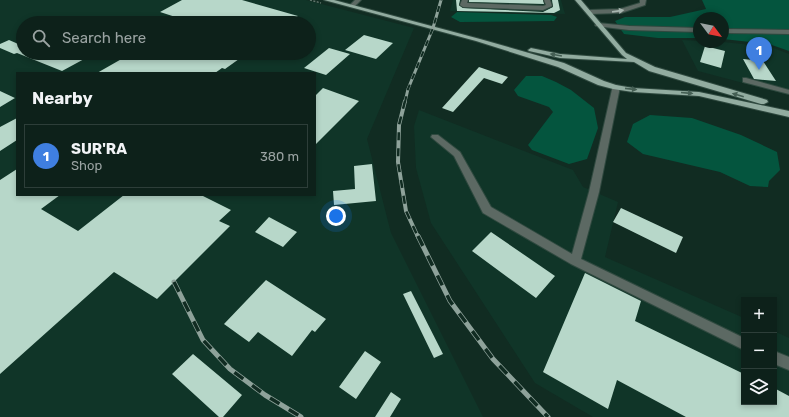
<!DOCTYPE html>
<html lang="en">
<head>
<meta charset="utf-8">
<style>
	:root { --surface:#0d211a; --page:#162923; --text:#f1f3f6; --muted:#9aa3a2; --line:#2d3e39; --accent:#dc99f4 }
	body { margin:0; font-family:Rubik,sans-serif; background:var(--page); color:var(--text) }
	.controls { position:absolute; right:12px; bottom:12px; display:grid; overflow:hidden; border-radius:0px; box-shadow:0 2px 6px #0003 }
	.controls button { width:36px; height:36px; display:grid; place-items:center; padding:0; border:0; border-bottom:1px solid var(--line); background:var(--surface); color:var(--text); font:20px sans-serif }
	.compass { position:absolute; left:693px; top:12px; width:36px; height:36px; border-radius:50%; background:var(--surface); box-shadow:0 2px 6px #0003; rotate:122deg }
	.you { position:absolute; left:336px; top:216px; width:14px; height:14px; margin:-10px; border:3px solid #fff; border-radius:50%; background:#1a73e8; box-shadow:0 0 0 6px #1a73e833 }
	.badge { display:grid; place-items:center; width:26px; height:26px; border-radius:50%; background:var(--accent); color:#fff; font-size:13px; font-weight:700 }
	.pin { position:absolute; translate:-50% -33px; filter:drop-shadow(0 1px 2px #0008) }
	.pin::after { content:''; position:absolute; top:21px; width:14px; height:12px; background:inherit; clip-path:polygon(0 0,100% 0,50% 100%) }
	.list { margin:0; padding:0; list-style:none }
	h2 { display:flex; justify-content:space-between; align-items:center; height:52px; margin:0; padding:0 16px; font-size:17px }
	h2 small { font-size:13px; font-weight:400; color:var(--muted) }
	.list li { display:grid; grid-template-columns:26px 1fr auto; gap:12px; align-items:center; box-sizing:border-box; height:64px; margin:0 8px 8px; padding:0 8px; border:1px solid var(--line); border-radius:0px }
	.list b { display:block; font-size:15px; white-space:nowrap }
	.list p { margin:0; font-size:13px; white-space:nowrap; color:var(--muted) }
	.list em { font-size:13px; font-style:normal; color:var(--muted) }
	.icon { flex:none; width:22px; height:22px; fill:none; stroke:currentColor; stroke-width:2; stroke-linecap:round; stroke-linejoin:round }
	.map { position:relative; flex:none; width:789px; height:417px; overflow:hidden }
	.search { position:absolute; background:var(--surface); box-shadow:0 2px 6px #0003; left:16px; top:16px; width:300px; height:44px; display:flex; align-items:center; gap:10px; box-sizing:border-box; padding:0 14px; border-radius:22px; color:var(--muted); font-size:15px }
	.panel { position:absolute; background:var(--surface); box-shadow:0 2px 6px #0003; left:16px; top:72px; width:300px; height:124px; border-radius:0px }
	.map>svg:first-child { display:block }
	.built { fill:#103528; fill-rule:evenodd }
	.green { fill:#04553e }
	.building { fill:#b7d7c9 }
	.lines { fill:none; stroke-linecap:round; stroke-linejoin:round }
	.minor-casing { stroke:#2f493f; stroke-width:2 }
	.major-casing { stroke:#2f493f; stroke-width:2 }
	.path { stroke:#60766d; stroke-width:1.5; stroke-dasharray:2 1.5; stroke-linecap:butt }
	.minor { fill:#5c6963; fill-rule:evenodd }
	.major { fill:#92aca0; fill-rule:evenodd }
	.rail-far2-casing { stroke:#8ea29a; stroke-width:3 }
	.rail-far1-casing { stroke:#8ea29a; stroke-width:4 }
	.rail-casing { stroke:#8ea29a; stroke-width:5 }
	.rail-far2 { stroke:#112c22; stroke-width:2; stroke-dasharray:6; stroke-linecap:butt }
	.rail-far1 { stroke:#112c22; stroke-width:2.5; stroke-dasharray:8; stroke-linecap:butt }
	.rail { stroke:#112c22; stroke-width:3.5; stroke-dasharray:11; stroke-linecap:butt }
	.oneway { fill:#a7b6af }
	.oneway2 { fill:#455f54 }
</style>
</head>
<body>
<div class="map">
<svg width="789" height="417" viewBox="0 0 789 417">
	<rect width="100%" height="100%" fill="#112c22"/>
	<path class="built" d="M0 0H306L414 28 367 139 391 233 483 417H0ZM23 23H309V53H23ZM17 73H315V195H17Z
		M453 0H561L565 14 450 11Z
		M682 40 723 42 771 47 789 54V95L698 71Z
		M419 110 573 170 583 187 618 202 605 257 744 318V402H774V331L789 338V417H593L535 383 431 223 416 168 414 126Z"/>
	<path class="green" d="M702 0H789V51L769 44 723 39V18H699V38H658L624 34 615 21 625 17H670L706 9Z
		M457 12 551 15 557 17 554 21 460 22 451 17Z
		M526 76H542L556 82 571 90 594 108 598 128 587 159 569 164 532 150 528 145 553 112 549 107 518 96 514 90Z
		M650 115 692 118 741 135 777 152 780 170 769 181 768 187 750 186 720 172 643 154 627 142 633 124Z"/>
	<path class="building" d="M182 0H242L298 16 288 23H282L266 18 265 23H194L160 12Z
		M456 0H460L459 5 463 8 543 12 553 7 552 0H558L560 10 554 13 457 11Z
		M469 0H543L544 4 469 2Z
		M364 35 393 43 376 59 345 50Z
		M9 40 23 46V53H72L86 58 62 71 17 53 14 54 0 48V44Z
		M705 46 725 51 721 68 700 62Z
		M329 48 350 54 326 75 304 68Z
		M132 53H222L239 59 225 69 222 68 215 73H97Z
		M743 59 763 61 776 81 754 79Z
		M479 67 508 77 502 84 484 78 453 112 442 108Z
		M323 88 359 101 315 145V96Z
		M0 91 15 98 0 107Z
		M17 118V140L0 151V127Z
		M372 164 376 201 334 205 333 191 355 189 354 166Z
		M17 169V195H60L41 209 78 231 124 195H201L231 210 219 221 230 226 157 299 114 272 0 374V180Z
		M621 208 683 237 676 253 613 222Z
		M269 217 297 232 283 247 255 232Z
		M491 232 555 276 536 298 472 251Z
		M585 273 641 301 635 321 744 374V402H774V388L789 396V417H686L617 380 608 409 543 372Z
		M266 280 326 319 315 332 312 330 292 356 258 332 249 342 224 324Z
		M411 291 443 354 434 358 403 294Z
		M365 351 381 362 356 399 339 387Z
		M193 354 242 395 223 417H219L172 374Z
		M391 392 401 399 390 417H375Z"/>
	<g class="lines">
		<g class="minor-casing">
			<path id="minor" d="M355 0H361L354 7H350L349 6Z
				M462 0H468L467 3 543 6 546 5 544 0H550L552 6 543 10 463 7 460 5Z
				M640 0H646L645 5 621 13 589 14 586 12 589 10 620 9 640 3Z
				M598 23 629 26 699 28V32L629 30 596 26 595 25Z
				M723 29 789 30V34L723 33Z
				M743 78H746L789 90V94L743 82Z
				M613 85H616L620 87 599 192 581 259 744 338V350L571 264 483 213 454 156 431 137 432 135H438L460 152 491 207 572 254 589 192Z
				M774 351 789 357V370L774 364Z"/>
		</g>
		<g class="major-casing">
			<path id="major" d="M324 0H334L480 39 564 63 604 81 616 85 633 88 699 92 789 111V117L699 96 633 92 613 89 598 85 558 67 476 41Z
				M575 0H581L626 53 655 67 767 100 768 102 764 104H761L649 71 634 62 560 58 529 51 528 50 531 48 560 54 627 59 622 55Z"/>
		</g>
		<path class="path" d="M310 0 321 3"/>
		<use href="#minor" class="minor"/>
		<use href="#major" class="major"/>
		<g class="rail-far2-casing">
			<path id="rail-far2" d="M405 102 408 89 433 28 441 0"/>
		</g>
		<g class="rail-far1-casing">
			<path id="rail-far1" d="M405 101 399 125 398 162 406 211 418 237"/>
		</g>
		<g class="rail-casing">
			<path id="rail" d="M418 236 450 301 493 359 548 417
				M174 282 203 340 230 369 265 395 301 417"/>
		</g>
		<use href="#rail-far2" class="rail-far2"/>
		<use href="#rail-far1" class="rail-far1"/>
		<use href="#rail" class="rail"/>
	</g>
	<defs><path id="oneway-solid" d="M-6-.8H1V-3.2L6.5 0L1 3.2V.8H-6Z"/></defs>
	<use class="oneway" href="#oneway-solid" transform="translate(618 11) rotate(-8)"/>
	<g class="oneway2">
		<use href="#oneway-solid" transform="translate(556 55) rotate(-170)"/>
		<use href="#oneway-solid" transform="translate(631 89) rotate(6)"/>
		<use href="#oneway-solid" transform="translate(687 93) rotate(5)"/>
		<use href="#oneway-solid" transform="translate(738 95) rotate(-164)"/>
	</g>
</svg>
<div class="controls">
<button>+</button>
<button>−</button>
<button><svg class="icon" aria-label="layers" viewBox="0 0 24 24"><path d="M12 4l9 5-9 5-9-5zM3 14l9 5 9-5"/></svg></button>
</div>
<svg class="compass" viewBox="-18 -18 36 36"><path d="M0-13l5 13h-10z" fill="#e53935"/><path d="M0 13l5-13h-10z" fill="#9aa3a2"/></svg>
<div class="you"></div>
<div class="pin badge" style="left:759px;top:70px;background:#3f7fe0">1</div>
<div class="search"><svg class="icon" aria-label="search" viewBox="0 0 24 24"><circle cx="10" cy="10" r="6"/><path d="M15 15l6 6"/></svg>Search here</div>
<section class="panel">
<h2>Nearby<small></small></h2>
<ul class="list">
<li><span class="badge" style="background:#3f7fe0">1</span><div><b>SUR'RA</b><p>Shop</p></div><em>380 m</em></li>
</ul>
</section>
</div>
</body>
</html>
